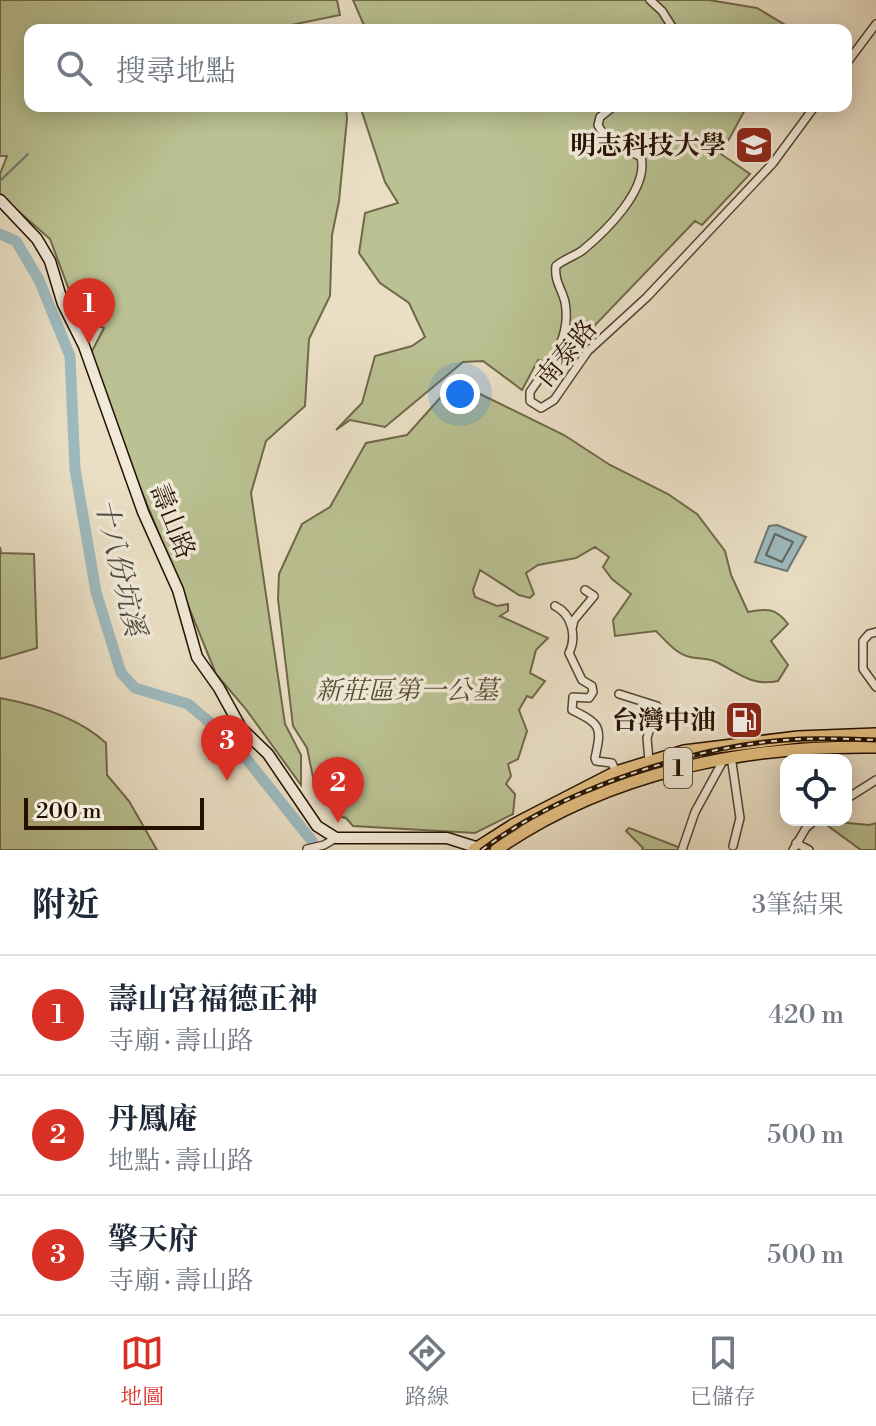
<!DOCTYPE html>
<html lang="zh-TW">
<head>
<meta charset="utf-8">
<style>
	:root { --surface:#fff; --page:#f6f6f7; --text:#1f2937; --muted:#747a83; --line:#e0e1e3; --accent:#d93025 }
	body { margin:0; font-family:"Libre Bodoni","Noto Serif TC",serif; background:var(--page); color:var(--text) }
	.controls { position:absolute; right:24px; bottom:24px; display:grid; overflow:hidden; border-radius:16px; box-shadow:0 4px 20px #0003 }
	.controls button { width:72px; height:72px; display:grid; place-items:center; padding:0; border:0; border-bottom:2px solid var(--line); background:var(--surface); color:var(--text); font:40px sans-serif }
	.scale { position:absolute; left:24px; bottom:20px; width:180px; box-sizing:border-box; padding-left:8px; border:4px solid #251000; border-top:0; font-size:22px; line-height:28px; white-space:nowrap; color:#251000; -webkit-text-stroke:6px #f1ead9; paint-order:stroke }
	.you { position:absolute; left:460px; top:394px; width:28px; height:28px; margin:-20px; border:6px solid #fff; border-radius:50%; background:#1a73e8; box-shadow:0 0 0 12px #1a73e833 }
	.badge { display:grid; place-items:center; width:52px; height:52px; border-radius:50%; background:var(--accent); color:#fff; font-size:26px; font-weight:700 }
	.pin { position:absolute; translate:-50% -66px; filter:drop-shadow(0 2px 4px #0008) }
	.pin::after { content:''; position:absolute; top:42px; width:28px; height:24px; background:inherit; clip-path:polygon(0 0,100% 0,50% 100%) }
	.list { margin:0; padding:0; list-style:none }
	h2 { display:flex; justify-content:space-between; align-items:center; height:104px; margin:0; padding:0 32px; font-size:34px }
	h2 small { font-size:26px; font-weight:400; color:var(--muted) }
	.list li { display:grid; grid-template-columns:52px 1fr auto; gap:24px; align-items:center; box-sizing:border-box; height:120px; padding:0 32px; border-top:2px solid var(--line) }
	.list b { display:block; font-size:30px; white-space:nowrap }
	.list p { margin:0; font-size:26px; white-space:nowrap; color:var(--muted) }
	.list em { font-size:26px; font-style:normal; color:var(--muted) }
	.icon { flex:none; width:44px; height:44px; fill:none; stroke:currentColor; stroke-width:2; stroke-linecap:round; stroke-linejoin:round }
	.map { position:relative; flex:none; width:876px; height:850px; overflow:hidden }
	.search { position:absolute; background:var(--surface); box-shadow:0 4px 20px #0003; left:24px; right:24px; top:24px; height:88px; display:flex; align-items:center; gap:20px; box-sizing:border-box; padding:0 28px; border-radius:16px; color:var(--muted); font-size:30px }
	.sheet { height:464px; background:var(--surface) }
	nav { display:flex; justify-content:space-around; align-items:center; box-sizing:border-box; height:112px; border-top:2px solid var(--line); background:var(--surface); font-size:22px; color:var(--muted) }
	nav a { display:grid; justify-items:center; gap:4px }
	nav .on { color:var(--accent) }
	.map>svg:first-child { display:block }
	.green { fill:#bac192; stroke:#706849; stroke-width:2 }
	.water { fill:#9dbabf; stroke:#6d7673; stroke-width:2 }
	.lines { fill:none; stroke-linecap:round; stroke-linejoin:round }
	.shore { stroke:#616560; stroke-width:2 }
	.stream { stroke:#6d7673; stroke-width:2 }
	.river { stroke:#9dbabf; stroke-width:11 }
	.street-casing { stroke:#564431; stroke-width:10 }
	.secondary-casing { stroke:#251000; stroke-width:13 }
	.primary-casing { stroke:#251000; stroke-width:14 }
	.street { stroke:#f1ead9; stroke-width:7 }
	.secondary { stroke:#f1ead9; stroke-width:10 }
	.primary { stroke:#e5c082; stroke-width:11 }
	.rail-casing { stroke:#251000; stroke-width:5 }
	.rail { stroke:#f1ead9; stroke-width:2; stroke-dasharray:6; stroke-linecap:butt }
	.labels { text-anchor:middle; stroke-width:7; stroke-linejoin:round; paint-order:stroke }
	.shield { fill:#f1ead9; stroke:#625141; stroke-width:2 }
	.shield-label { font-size:24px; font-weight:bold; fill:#251000 }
	.poi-label { font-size:26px; font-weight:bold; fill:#251000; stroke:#f1ead9; text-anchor:end }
	.street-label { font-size:26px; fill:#251000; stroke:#f1ead9 }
	.park-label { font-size:26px; font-style:italic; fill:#594e33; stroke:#f1ead9 }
	.water-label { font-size:28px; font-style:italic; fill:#4f4c43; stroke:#f1ead9 }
</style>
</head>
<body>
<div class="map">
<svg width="876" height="850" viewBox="0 0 876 850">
	<rect width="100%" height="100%" fill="#eadfc5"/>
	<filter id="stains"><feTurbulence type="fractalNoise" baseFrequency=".0025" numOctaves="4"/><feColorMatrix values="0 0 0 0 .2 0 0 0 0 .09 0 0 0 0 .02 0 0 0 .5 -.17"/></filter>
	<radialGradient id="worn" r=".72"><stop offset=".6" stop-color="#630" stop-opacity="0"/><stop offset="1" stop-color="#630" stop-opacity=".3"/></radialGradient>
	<path class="green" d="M0 0H337L340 15 291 25 292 30H30V106H346L347 119 339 201 332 235 330 296 309 339 305 406 266 441 251 493 285 724 301 755V785L245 708 216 674 124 448 90 355 104 328 95 325 84 330 50 239 0 195V174L7 156H0Z
		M353 0H709L757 8 787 26 789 30H366Z
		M360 106H747L721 154 750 174 702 225 695 221 596 324 569 366 538 360 522 390 483 361 463 362 385 427 350 420 336 430 362 403 375 356 412 346 425 337 409 303 380 283 359 253 365 213 398 203 385 182Z
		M478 393 564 435 610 465 668 494 697 514 725 551 731 575 748 612C767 608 776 608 788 624L771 641 788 665 778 681C750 687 737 671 714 661 707 658 698 659 690 657 676 654 665 640 656 631L615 636 613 620 631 594 612 579 603 567 609 557 595 547 576 558 538 565 526 573 534 594 530 598 519 595 480 570 473 590 475 597 497 606 508 604V611L500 616 548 638 536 650 530 673 545 681 532 698 527 696 519 710 527 731 518 759 508 764 511 776 506 784 515 794 513 814 475 833 353 826 346 818 338 816 315 787 307 748 293 726 278 599 279 574 302 524 330 507 366 443 407 435 441 397Z
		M0 547 1 553 34 554 37 648 0 659Z
		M0 698C37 705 79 718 106 743L107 775 129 801 157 850H0Z
		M827 821 869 825 876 823V850H861L824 823Z
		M629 828 681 848 680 850H642L643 848 626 831Z"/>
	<path class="water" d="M777 525 806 537 787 571 755 562 769 526Z"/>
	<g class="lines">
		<path class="shore" d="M775 534 793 542 782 562 766 555Z"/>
		<path class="stream" d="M0 181 28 154"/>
		<path class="river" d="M0 234 16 241 39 280 70 356 75 469 96 592 121 673 135 688 188 704 233 742 312 841"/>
		<g class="street-casing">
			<path id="street" d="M650 0 662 11 674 30
				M846 64 876 24
				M614 106 600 117 598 125C606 142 625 148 641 157 649 189 606 231 583 250 575 256 564 259 556 266 554 281 562 289 565 302 572 339 549 364 530 392V401L541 408 554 400 588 351 647 297 773 163 815 106
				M555 606C572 614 577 637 569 653L582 680 592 686 593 692 589 698 573 697 572 710C601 724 602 727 595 758L596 761 612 763 616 772
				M572 629 574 620 594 596 585 590
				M876 687 863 669V641L869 634 876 632
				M619 694 657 706 647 738 649 761
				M731 756 740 818 733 846
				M846 799 876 780
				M796 843 809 850
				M307 849 324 845 336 838
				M682 850 695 812 724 759
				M793 850 806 828 815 820"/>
		</g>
		<g class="secondary-casing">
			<path id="secondary" d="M0 200 37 239 50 261 63 304 84 346 143 512 178 590 197 657 219 688 241 728 268 754 317 826 336 838H447L482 849"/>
		</g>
		<g class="primary-casing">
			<path id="primary" d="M474 850 513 825 616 772 684 751 798 737 876 734
				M496 850C607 773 743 745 876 747"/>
		</g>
		<use href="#street" class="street"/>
		<use href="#secondary" class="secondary"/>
		<use href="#primary" class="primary"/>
		<g class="rail-casing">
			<path id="rail" d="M482 850C563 788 700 743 802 739 827 738 852 739 876 740"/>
		</g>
		<use href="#rail" class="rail"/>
	</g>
	<defs>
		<g id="university-square" transform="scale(2)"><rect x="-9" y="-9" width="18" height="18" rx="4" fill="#8f2418" stroke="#f1ead9"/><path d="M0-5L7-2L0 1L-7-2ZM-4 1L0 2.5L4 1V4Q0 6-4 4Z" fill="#fff"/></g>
		<g id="fuel-square" transform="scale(2)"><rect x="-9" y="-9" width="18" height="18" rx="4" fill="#8f2418" stroke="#f1ead9"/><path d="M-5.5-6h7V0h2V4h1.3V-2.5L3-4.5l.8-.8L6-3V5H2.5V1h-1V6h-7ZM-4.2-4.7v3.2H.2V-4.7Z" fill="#fff"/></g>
	</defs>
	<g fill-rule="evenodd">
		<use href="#university-square" x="754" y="145"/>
		<use href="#fuel-square" x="744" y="720"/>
	</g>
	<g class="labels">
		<rect class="shield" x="664" y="748" width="28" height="40" rx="6"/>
		<g class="shield-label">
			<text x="678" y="776">1</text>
		</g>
		<g class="poi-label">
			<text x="726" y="154">明志科技大學</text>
			<text x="716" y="729">台灣中油</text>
		</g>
		<g class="street-label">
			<text transform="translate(566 353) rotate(-50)" y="9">南泰路</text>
			<text transform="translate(173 521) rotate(68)" y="9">壽山路</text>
		</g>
		<g class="park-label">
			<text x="407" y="699">新莊區第一公墓</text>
		</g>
		<g class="water-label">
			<text transform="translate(121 567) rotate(77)" y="10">十八份坑溪</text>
		</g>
	</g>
	<rect width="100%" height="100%" filter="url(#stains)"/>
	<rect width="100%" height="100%" fill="url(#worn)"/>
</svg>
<div class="controls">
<button><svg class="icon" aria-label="locate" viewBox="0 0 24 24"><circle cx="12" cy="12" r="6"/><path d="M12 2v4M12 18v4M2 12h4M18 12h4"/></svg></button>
</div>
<div class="scale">200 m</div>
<div class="you"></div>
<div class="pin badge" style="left:89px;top:344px">1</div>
<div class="pin badge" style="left:338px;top:823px">2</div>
<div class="pin badge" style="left:227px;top:781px">3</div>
<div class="search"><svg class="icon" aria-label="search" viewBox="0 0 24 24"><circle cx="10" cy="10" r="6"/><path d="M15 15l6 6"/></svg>搜尋地點</div>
</div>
<section class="sheet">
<h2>附近<small>3筆結果</small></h2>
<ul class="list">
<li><span class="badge">1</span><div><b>壽山宮福德正神</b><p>寺廟 · 壽山路</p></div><em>420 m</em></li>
<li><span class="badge">2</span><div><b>丹鳳庵</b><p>地點 · 壽山路</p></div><em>500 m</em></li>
<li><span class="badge">3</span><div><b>擎天府</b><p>寺廟 · 壽山路</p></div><em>500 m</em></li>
</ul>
</section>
<nav>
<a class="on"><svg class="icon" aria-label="map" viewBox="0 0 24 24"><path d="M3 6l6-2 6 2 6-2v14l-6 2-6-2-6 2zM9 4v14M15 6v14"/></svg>地圖</a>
<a><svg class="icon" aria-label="directions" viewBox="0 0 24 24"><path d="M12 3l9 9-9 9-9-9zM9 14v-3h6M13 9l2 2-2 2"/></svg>路線</a>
<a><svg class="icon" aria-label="saved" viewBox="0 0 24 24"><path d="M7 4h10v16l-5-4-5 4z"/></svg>已儲存</a>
</nav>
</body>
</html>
